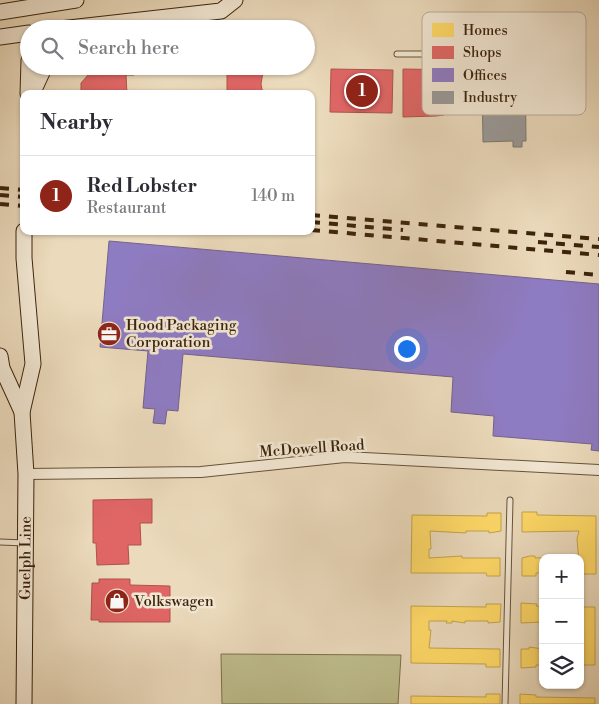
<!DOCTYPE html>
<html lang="en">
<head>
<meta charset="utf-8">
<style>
	:root { --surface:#fff; --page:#f7f7f7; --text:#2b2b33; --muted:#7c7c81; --line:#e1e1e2; --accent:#8f2418 }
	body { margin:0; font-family:"Libre Bodoni",serif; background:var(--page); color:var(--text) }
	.controls { position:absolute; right:15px; bottom:15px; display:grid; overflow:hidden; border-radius:10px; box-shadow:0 1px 4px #0004 }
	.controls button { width:45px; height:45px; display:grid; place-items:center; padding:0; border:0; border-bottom:1px solid var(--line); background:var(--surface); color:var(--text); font:25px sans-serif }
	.you { position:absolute; left:406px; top:348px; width:18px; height:18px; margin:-12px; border:4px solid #fff; border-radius:50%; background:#1a73e8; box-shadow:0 0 0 8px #1a73e833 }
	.badge { display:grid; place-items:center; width:32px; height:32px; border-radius:50%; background:var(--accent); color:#fff; font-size:16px; font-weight:700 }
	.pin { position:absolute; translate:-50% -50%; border:2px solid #fff; box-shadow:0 1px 5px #0006 }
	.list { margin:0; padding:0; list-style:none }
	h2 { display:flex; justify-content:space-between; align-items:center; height:65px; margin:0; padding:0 20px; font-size:21px }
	h2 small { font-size:16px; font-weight:400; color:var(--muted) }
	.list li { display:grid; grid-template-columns:32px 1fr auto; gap:15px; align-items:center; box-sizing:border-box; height:80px; padding:0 20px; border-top:1px solid var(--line) }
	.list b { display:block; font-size:19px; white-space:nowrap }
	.list p { margin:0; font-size:16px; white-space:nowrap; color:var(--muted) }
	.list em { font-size:16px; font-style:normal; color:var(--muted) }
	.icon { flex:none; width:28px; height:28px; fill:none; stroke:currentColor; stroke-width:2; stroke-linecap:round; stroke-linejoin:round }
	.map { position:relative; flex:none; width:599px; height:704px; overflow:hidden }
	.search { position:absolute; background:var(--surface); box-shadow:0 1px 4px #0004; left:20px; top:20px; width:295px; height:55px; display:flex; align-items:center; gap:12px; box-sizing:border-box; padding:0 18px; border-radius:28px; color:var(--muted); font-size:19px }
	.panel { position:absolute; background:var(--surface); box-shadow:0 1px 4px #0004; left:20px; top:90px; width:295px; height:145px; border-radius:10px }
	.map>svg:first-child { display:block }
	.green { fill:#bebd8c; stroke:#7d704c }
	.homes { fill:#ffd966; stroke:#c4a34b }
	.shops { fill:#e06666; stroke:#af524b }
	.offices { fill:#8e7cc3; stroke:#75628c }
	.industry { fill:#999; stroke:#7d766f }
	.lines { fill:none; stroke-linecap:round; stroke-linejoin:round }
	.service-casing { stroke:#685238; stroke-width:7 }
	.minor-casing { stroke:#685238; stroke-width:12 }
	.secondary-casing { stroke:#3c240c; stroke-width:17 }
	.service { stroke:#f2e7d3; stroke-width:5 }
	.minor { stroke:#f2e7d3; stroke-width:10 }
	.secondary { stroke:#f2e7d3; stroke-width:15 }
	.rail { stroke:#3c240c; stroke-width:4; stroke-dasharray:9 9; stroke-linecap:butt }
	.labels { text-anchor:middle; stroke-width:5; stroke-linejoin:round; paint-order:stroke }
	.poi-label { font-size:15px; fill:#3c240c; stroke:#f2e7d3; text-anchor:start }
	.street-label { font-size:15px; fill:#3c240c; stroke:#f2e7d3 }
	.key { fill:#f2e7d3; stroke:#bbac97; stroke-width:1 }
	.key-label { font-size:14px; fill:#3c240c }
</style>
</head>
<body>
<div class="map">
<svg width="599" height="704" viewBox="0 0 599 704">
	<rect width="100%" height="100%" fill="#ebdabc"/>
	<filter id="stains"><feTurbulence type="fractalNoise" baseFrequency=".004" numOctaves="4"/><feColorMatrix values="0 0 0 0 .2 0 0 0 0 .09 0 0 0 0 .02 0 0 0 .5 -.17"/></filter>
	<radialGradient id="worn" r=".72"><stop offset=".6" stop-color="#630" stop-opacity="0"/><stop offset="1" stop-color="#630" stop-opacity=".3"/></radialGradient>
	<path class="green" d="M221 654 401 655 398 704H222Z"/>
	<path class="homes" d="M522 512H537V515L596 516V574H580L577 539 579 531 522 532Z
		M487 513H501V531L489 533V531H466V533L430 531 431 549H429V558L462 556V558H500V576H487L486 573H411L412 515 487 516Z
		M530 556H535V558L557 557V558H543V573H536V576H522V558Z
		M521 603 537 604 536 606 543 607V622L521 623Z
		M486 604H501L500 622 488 623V621H465V623L452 621V623H446L447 621H429V630H431L429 648 500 649V667H486V664L411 663V606L486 607Z
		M580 607H595V665H580Z
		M529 647 543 649V665H536V667L521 668V649H529Z
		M486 694H500V704H411V696L486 697Z
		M520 694 536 695V697L595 698V704H520Z"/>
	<path class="shops" d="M84 66H133L134 75H126L127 94H81V83L89 74Z
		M227 66H264L261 84 263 94H227Z
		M331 69 393 70 392 113 330 112Z
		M403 69 457 70V111L444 110V115L436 116 403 117Z
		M152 499V523H140L141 545H128L129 564 97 565 96 543H93V500Z
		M99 579H130V585L170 586V622H99V620H91L92 583H99Z"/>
	<path class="offices" d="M109 241 599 284V451L591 450 592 444 493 436 494 416 451 412 453 377 183 354 178 411 167 410 165 424 153 423 155 409 143 408 148 351 100 347Z"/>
	<path class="industry" d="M492 48H525L526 141H522V147H513V141L483 142 482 84 493 82Z"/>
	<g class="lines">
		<g class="service-casing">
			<path id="service" d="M397 54H451
				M0 542 25 543
				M505 704 510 500"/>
		</g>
		<g class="minor-casing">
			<path id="minor" d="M26 474 201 472 345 457 599 470"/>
		</g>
		<g class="secondary-casing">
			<g id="secondary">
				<path d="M0 12 76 0"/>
				<path d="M60 29 221 11 235 0"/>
				<path d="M0 37 29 33"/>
				<path d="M28 94 29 60"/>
				<path d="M32 94 45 66"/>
				<path d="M0 356 2 368 22 412"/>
				<path id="s1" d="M24 704 26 474 22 412 33 364 24 258V231"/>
			</g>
		</g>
		<use href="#service" class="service"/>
		<use href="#minor" class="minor"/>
		<use href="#secondary" class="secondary"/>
		<path class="rail" d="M0 188 24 190
			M0 195 24 197
			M0 204 24 206
			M311 215 599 239
			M311 222 403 230
			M311 230 599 255
			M538 242 599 247
			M566 272 599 275"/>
	</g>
	<defs>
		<g id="office-disc" transform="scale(1.25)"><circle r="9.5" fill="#8f2418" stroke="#f2e7d3"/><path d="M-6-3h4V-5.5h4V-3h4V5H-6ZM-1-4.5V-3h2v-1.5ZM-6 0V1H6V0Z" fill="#fff"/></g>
		<g id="shop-disc" transform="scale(1.25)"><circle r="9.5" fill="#8f2418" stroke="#f2e7d3"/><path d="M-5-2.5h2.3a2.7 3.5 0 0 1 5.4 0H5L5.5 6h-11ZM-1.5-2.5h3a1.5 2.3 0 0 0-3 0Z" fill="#fff"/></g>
	</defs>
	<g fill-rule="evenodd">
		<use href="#office-disc" x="109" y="334"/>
		<use href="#shop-disc" x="117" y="601"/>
	</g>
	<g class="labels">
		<g class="poi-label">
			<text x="126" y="330">Hood Packaging<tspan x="126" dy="17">Corporation</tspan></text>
			<text x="134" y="606">Volkswagen</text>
		</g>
		<g class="street-label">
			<text transform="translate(312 448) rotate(-4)" y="5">McDowell Road</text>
			<text dy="5" stroke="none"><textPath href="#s1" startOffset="146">Guelph Line</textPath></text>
		</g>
	</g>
	<rect x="422" y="12" width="164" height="103" rx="8" class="key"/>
	<rect x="432" y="23" width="22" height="14" fill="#ffd966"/>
	<rect x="432" y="46" width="22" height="13" fill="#e06666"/>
	<rect x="432" y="68" width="22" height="14" fill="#8e7cc3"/>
	<rect x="432" y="91" width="22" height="13" fill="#999"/>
	<g class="key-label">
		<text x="463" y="35">Homes</text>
		<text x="463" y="57">Shops</text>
		<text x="463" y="80">Offices</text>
		<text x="463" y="102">Industry</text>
	</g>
	<rect width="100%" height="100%" filter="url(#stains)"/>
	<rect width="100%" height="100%" fill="url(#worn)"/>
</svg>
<div class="controls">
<button>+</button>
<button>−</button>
<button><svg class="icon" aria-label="layers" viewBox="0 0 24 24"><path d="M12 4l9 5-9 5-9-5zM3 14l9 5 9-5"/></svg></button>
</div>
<div class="you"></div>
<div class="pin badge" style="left:362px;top:91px">1</div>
<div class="search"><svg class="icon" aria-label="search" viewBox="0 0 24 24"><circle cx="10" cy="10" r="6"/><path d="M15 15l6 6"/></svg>Search here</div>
<section class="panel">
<h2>Nearby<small></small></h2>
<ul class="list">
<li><span class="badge">1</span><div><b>Red Lobster</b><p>Restaurant</p></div><em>140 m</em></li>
</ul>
</section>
</div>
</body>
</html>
